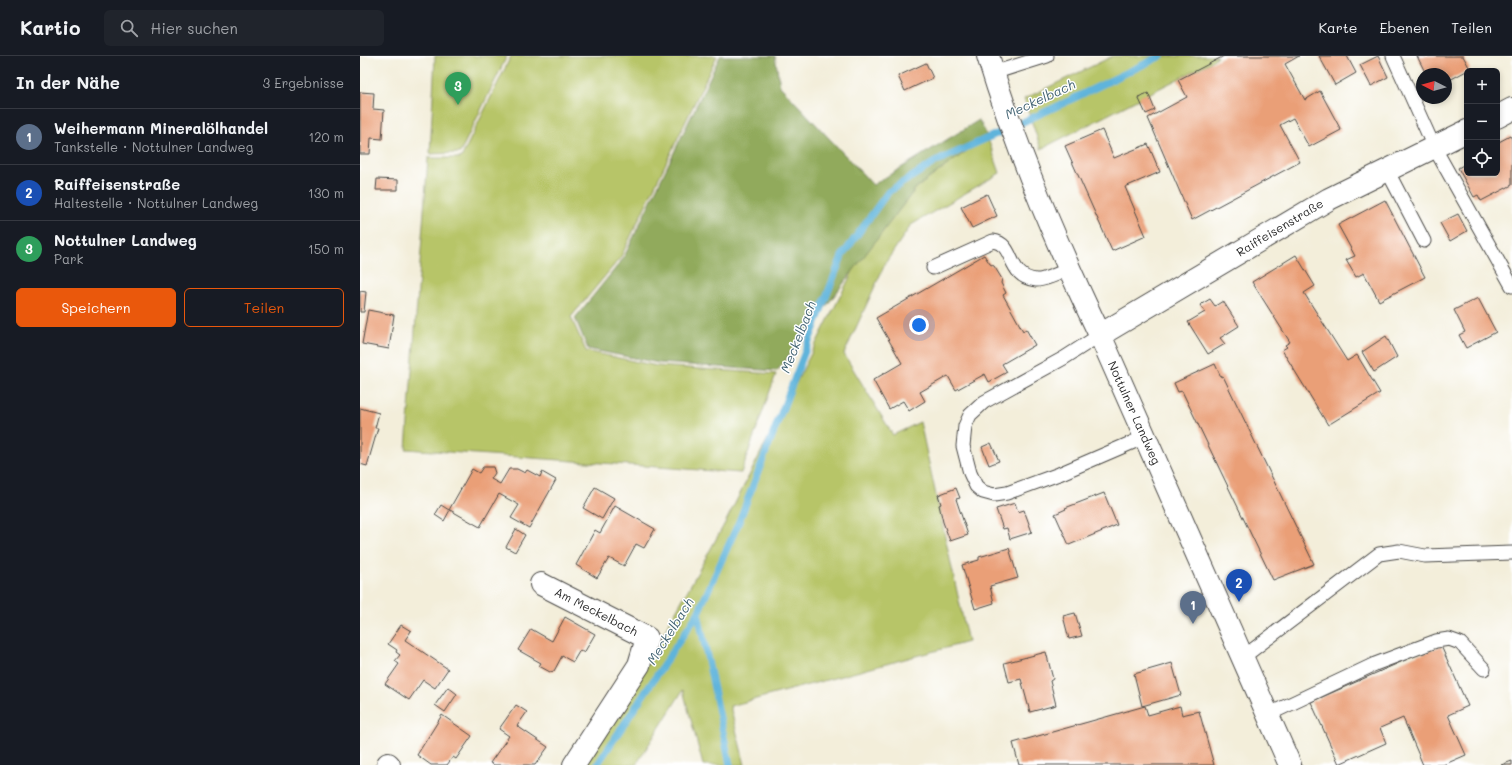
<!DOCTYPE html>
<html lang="de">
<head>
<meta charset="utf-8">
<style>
	:root { --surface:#171b24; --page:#20242c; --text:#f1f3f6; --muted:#9ea1a6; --line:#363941; --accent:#ea580c }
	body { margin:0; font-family:Mali,sans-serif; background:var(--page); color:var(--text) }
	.controls { position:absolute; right:12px; top:12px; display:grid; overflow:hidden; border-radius:6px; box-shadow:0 2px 6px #0003 }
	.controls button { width:36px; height:36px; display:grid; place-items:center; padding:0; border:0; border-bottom:1px solid var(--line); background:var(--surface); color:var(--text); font:20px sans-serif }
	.compass { position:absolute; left:1056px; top:12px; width:36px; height:36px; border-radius:50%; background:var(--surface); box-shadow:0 2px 6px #0003; rotate:276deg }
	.you { position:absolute; left:559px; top:269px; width:14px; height:14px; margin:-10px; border:3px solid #fff; border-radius:50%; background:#1a73e8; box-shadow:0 0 0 6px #1a73e833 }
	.badge { display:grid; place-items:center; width:26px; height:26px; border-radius:50%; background:var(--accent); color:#fff; font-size:13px; font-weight:700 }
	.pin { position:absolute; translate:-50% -33px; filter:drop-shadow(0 1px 2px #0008) }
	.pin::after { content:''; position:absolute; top:21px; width:14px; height:12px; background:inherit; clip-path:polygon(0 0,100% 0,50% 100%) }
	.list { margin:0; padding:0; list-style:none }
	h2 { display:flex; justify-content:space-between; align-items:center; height:52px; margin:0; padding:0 16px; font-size:17px }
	h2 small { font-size:13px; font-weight:400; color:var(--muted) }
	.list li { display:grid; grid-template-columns:26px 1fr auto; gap:12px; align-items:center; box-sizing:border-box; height:56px; padding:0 16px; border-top:1px solid var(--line) }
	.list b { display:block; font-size:15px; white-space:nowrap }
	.list p { margin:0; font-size:13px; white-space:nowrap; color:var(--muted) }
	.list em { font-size:13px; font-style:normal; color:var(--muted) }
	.actions { display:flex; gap:8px; padding:12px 16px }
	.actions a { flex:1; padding:9px 0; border:1px solid var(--accent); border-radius:6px; text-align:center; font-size:14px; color:var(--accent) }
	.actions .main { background:var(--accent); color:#fff }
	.icon { flex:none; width:22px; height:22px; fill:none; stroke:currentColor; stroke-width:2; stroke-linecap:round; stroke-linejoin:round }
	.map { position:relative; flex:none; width:1152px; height:709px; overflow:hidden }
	header { display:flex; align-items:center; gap:24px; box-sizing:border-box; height:56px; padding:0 20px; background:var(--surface); border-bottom:1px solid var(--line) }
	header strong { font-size:19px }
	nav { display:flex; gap:22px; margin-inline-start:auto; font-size:14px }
	.search { width:280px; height:36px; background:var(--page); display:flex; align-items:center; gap:10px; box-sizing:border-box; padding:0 14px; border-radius:6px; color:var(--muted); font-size:15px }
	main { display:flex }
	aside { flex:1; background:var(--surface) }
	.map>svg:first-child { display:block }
	.green { fill:#b7c567; stroke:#717849 }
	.forest { fill:#91aa5c; stroke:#5e6a44 }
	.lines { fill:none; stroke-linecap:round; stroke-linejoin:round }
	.stream { stroke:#5fb4db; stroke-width:7 }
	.building { fill:#ea9f77 }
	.lane-casing { stroke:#494845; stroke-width:15 }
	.street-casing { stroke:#494845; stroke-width:24 }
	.lane { stroke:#fff; stroke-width:13 }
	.street { stroke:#fff; stroke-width:22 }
	.labels { text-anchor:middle; stroke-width:3; stroke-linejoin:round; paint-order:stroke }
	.street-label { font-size:12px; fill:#2b2b2b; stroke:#fff }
	.water-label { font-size:13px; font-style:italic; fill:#406271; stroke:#fff }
</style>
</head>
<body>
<header>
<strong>Kartio</strong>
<div class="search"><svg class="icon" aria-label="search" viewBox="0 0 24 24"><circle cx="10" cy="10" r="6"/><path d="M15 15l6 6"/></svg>Hier suchen</div>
<nav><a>Karte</a><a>Ebenen</a><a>Teilen</a></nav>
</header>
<main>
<aside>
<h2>In der Nähe<small>3 Ergebnisse</small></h2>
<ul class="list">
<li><span class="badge" style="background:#5c6f8a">1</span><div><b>Weihermann Mineralölhandel</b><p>Tankstelle · Nottulner Landweg</p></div><em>120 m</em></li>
<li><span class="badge" style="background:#1a4fb4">2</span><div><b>Raiffeisenstraße</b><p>Haltestelle · Nottulner Landweg</p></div><em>130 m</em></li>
<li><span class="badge" style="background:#2e9e5b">3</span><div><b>Nottulner Landweg</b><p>Park</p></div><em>150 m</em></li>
</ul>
<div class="actions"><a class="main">Speichern</a><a>Teilen</a></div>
</aside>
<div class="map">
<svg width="1152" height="709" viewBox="0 0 1152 709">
	<rect width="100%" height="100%" fill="#fff"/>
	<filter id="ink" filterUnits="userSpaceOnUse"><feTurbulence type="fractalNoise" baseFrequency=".025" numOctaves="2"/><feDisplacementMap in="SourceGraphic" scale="8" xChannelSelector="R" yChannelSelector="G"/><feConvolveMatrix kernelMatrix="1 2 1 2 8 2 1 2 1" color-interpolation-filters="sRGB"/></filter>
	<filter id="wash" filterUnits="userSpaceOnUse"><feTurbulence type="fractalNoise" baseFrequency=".012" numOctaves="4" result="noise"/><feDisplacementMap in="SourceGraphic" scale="16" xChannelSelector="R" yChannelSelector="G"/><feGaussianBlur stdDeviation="0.9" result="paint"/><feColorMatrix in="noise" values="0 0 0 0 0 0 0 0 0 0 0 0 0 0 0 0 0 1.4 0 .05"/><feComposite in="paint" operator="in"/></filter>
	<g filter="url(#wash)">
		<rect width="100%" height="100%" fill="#f3eeda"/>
		<path class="green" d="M75 0H147L100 97 70 98Z
			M151 0H357L261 201 211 261 226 295 297 310 416 318 381 417 46 393 68 102H101Z
			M753 0H858L849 7 681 93 664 43Z
			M627 80 640 117 551 169 526 206 484 298 533 379 560 366 608 586 370 650 385 709H343L323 634 276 709H221L275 629 365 467 496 209 556 132Z"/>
		<path class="forest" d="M360 0H415L420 30 513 129 619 64 627 80 556 132 417 315 299 307 228 293 215 262 263 203Z"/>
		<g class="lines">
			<path class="stream" d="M338 557 370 709
				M237 709 338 557 378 468 482 200 528 136 575 106 702 48 801 0"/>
		</g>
		<g id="blocks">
			<path class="building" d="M864 0H939L925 8 945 44 960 35 981 74 949 91 933 62 920 69 940 106 832 164 788 62 827 41 818 24Z
				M959 0H987L996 17 975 29Z
				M1018 0 1028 21 1011 30 1000 9Z
				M1057 0H1103L1110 13 1086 26V18H1066Z
				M566 7 573 22 545 35 538 20Z
				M0 36 14 37 13 53 24 54 22 83 11 82 10 98H0Z
				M788 37 795 54 786 58 778 41Z
				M742 74 754 102 788 88 800 116 765 131 786 180 752 195 705 90Z
				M1150 80 1152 83V129L1121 145 1118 139 1114 141 1098 112 1107 107V117H1137V87Z
				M17 123 38 124V134H16Z
				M627 138 637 160 612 172 601 151Z
				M1025 144 1065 221 1019 245 1004 217 996 221 986 204 995 200 978 169Z
				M1098 158 1107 175 1090 185 1080 167Z
				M624 199 630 208 634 210 642 223 641 227 646 237 643 239 663 275 666 273 675 289 642 308 647 316 629 326 625 318 596 334 588 320 560 336 565 345 549 355 543 345 529 353 513 324 542 307 516 262Z
				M936 199 955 230 944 237 987 305 997 299 1020 337 968 369 922 294 927 291 925 289 930 286 892 226Z
				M0 235 6 236 4 256H0Z
				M1118 242 1136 276 1106 292 1099 279 1105 276 1094 254Z
				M850 243 855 250 863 245 879 270 860 282 865 288 848 298 828 266 845 256 840 249Z
				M8 254 34 259 29 293 2 288Z
				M1026 280 1037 301 1014 316 1002 296Z
				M855 308 861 321 863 320 954 508 913 524 822 335 818 336 814 327Z
				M0 352 19 357 15 372H18L7 410 0 408Z
				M631 387 639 405 629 409 622 391Z
				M123 411H133L135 417 131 423 140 428 149 413H157L165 417 167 414 180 421 182 416 196 424 169 472 151 462 159 449 139 438 120 471 90 454 84 465 75 459 81 449 89 454 112 413 119 417Z
				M235 431 254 442 242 463 223 452Z
				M596 432 600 442 596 443 608 479 590 485 583 466 579 449 581 448 578 439Z
				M744 437 757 469 709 489 695 458 706 453 705 452Z
				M655 447 658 456 664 454 672 476 650 483 647 472 643 473 636 453Z
				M255 450 295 473 284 492 276 488 264 510 249 502 237 522 216 509 235 474 240 477Z
				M156 473 165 479 155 496 146 491Z
				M649 492 658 522 630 530 634 547 615 553 602 509 619 504V501Z
				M715 557 722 580 709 583 703 560Z
				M205 561 235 578 224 597 220 594 213 606 202 600 194 615 190 616 179 610 181 607 158 594 171 573 192 585Z
				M41 569 51 575 45 584 88 613 75 632 63 624 49 644 25 628 39 608 35 605 40 599 36 596 37 594 28 588Z
				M1081 590 1108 650 1088 659 1106 699 1083 709H1063L1043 662 1020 672 1026 687 979 708 951 646 1061 597V598Z
				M686 596 693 623 690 625 696 649 670 656 661 623 649 626 644 607Z
				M812 607 821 639 782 650 774 618Z
				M88 631 97 638 85 656 75 649Z
				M156 649 167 656 157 670 188 691 175 709H134L130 707 149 680 139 673Z
				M785 650 788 659 820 650 822 659 839 655 854 709H659L653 687Z
				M82 659 112 680 96 703 93 701 87 709H71L57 699Z
				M1152 705V709H1141Z"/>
		</g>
	</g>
	<g filter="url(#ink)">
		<use href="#blocks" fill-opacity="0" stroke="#494845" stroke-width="1"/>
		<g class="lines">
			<g class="lane-casing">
				<path id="lane" d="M1033 0 1074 91 1152 230
					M633 17 687 0
					M1027 114 1064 185
					M573 212 633 185C656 188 646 221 676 224 683 225 702 216 709 213
					M740 279 704 302 624 346 610 359 605 370 603 390 610 417 616 430 623 436 634 439 647 437 699 418 785 381
					M882 602 1019 498 1039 495 1065 500 1152 497
					M907 659 1015 608 1076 585 1089 583 1100 587 1124 613"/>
			</g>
			<g class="street-casing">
				<path id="street" d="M628 0C657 96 697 189 740 279L930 709
					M1137 61 1152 53
					M740 279 969 143 1107 75
					M181 528 287 582 279 609 214 709
					M28 708 29 709"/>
			</g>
			<use href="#lane" class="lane"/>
			<use href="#street" class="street"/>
		</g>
	</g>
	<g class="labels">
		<g class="street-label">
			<text transform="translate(920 172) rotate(-31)" y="4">Raiffeisenstraße</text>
			<text transform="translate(774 357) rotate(66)" y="4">Nottulner Landweg</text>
			<text transform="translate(236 556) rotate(27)" y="4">Am Meckelbach</text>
		</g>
		<g class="water-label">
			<text transform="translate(680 43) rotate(-25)" y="5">Meckelbach</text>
			<text transform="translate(438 281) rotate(-69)" y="5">Meckelbach</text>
			<text transform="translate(310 575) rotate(-58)" y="5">Meckelbach</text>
		</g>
	</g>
</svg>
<div class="controls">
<button>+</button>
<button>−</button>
<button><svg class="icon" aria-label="locate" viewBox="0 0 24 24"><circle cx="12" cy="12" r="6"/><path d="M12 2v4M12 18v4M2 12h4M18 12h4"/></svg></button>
</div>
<svg class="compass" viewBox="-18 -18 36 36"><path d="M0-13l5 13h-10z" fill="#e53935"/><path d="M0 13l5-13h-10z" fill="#9ea1a6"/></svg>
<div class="you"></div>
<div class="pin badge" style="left:833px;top:568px;background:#5c6f8a">1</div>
<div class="pin badge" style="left:879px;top:546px;background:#1a4fb4">2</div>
<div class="pin badge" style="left:98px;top:49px;background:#2e9e5b">3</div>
</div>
</main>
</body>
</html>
